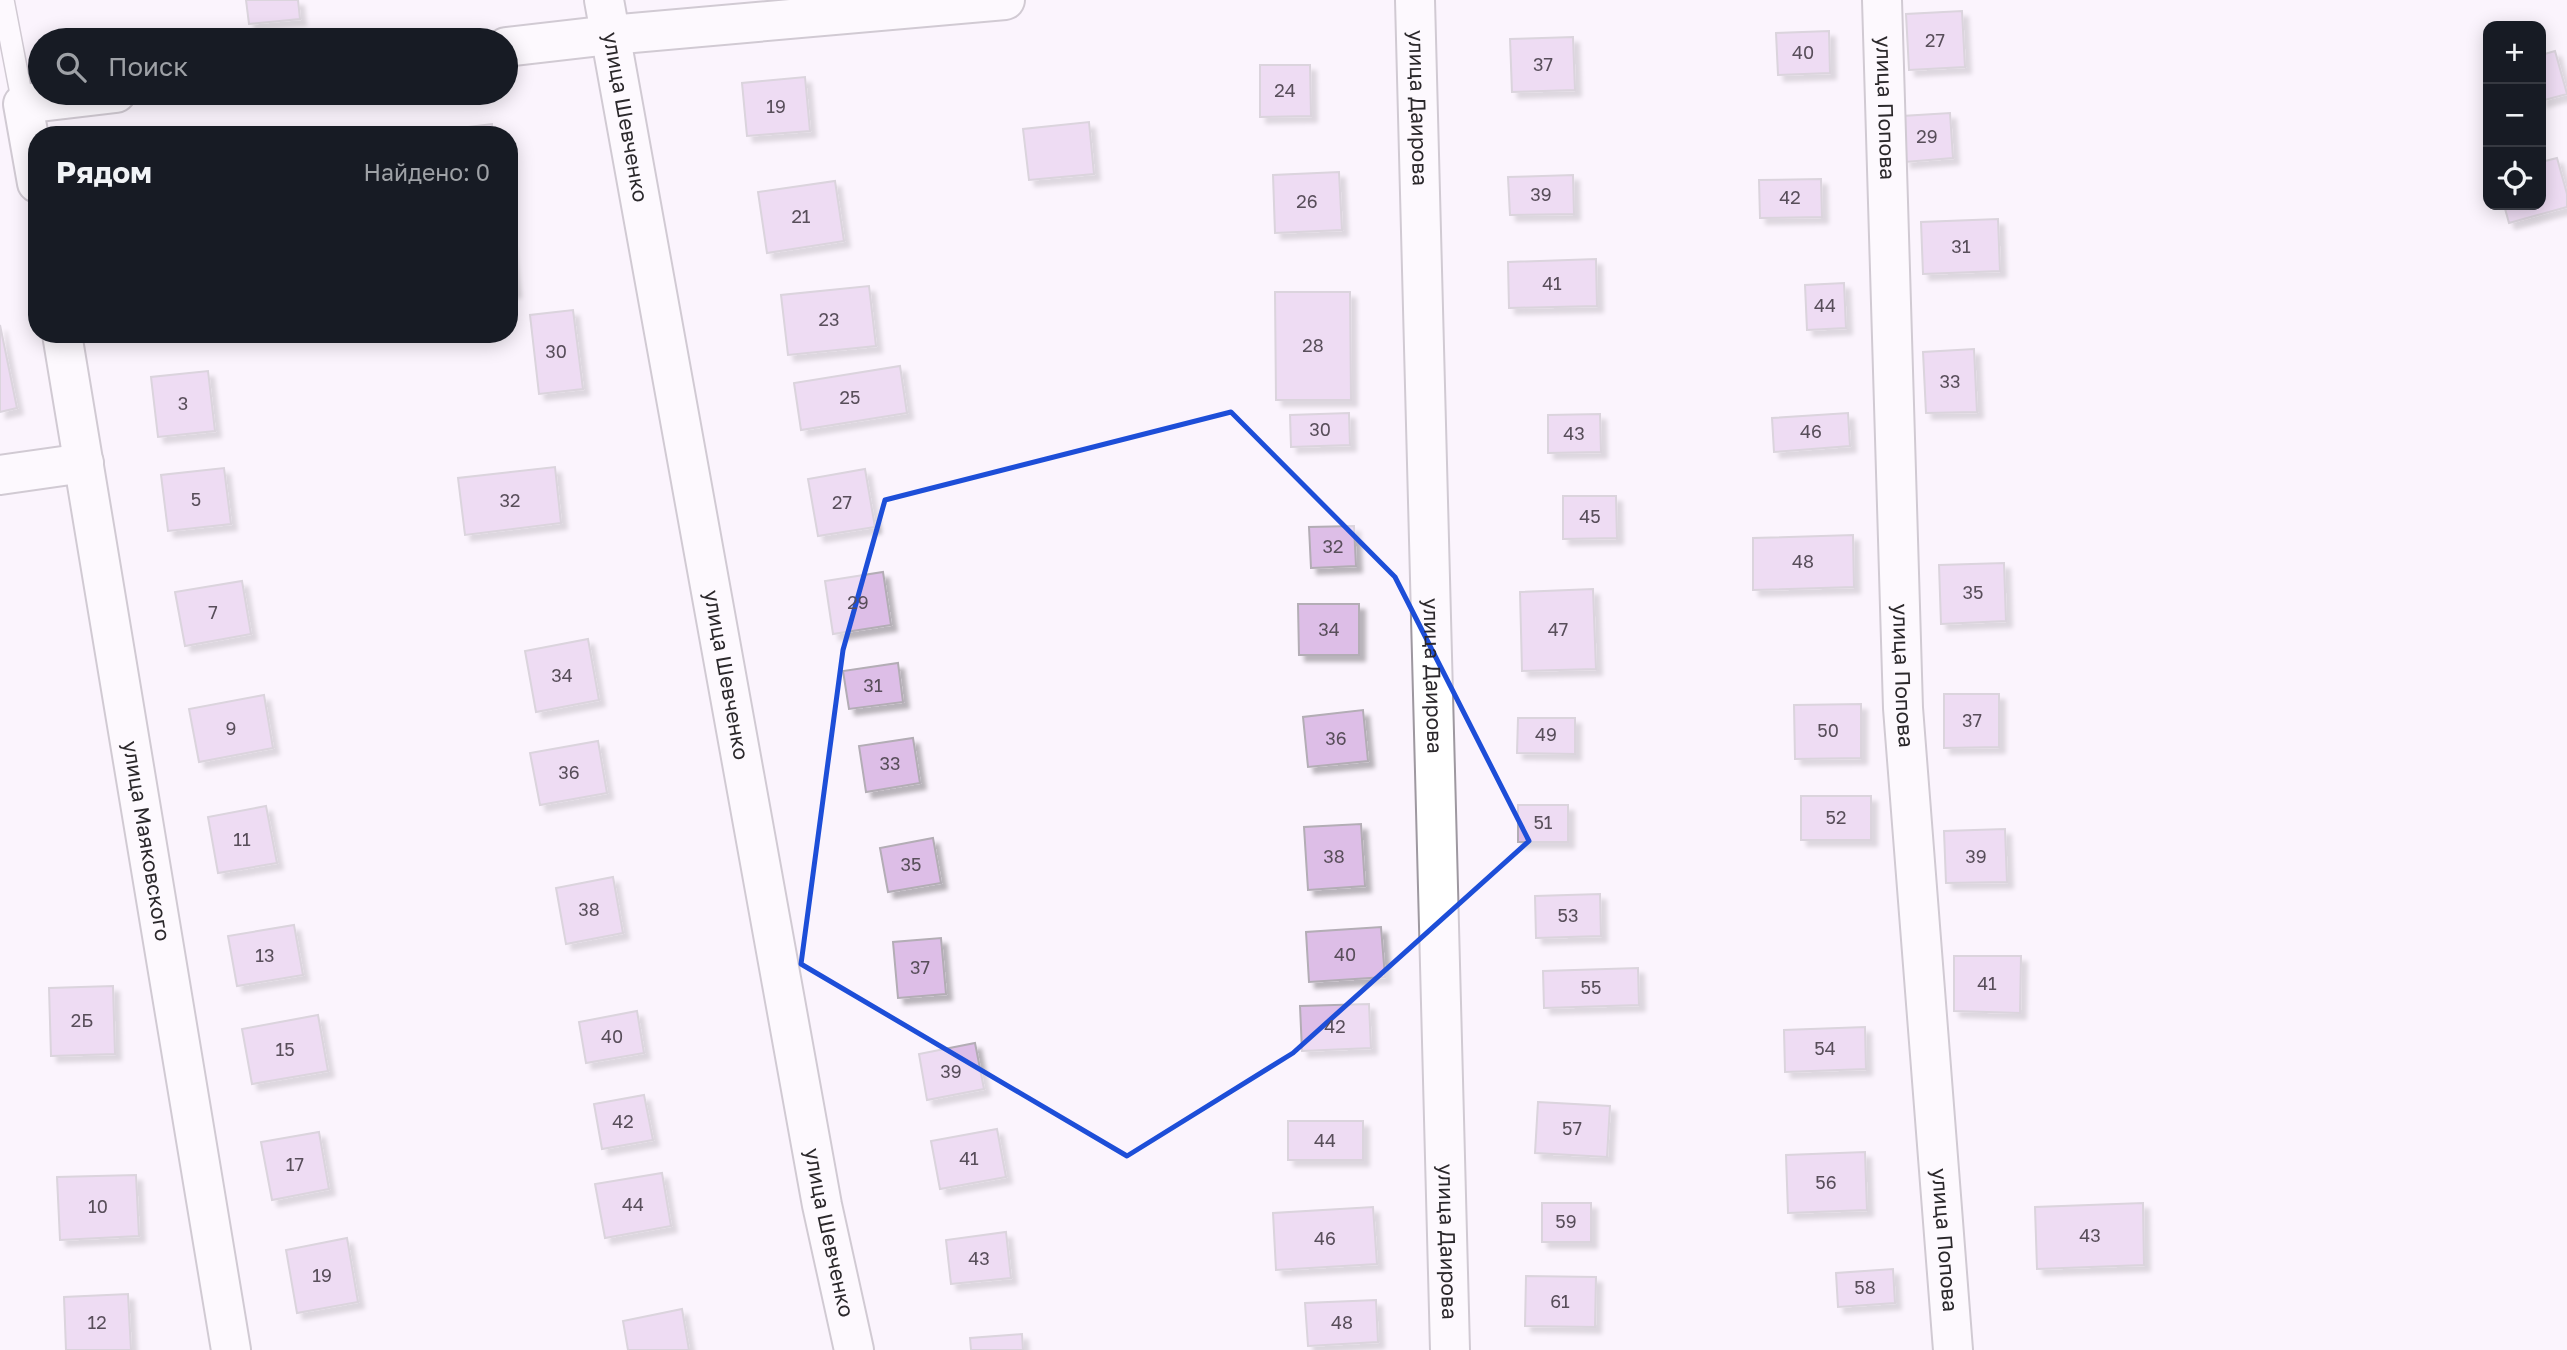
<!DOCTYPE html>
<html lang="ru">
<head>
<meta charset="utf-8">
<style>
	:root { --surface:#171b24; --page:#242831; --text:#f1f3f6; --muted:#9ea1a6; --line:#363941 }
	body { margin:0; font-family:"Golos Text",sans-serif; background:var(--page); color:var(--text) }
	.controls { position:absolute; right:21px; top:21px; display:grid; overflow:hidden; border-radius:14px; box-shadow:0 4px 18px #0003 }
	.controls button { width:63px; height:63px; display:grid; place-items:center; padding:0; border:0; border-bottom:2px solid var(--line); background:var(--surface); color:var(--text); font:35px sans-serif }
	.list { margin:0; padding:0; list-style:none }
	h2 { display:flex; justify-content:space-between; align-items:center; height:91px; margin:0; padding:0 28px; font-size:30px }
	h2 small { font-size:23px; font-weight:400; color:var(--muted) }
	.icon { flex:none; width:38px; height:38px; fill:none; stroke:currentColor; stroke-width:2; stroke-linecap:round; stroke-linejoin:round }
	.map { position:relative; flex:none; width:2567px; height:1350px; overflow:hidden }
	.search { position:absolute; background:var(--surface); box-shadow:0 4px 18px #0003; left:28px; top:28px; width:490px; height:77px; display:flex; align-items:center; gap:18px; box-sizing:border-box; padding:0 24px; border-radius:38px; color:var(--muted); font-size:26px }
	.panel { position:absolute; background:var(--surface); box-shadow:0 4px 18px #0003; left:28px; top:126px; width:490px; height:217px; border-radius:28px }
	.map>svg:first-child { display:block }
	.building { fill:#ddbee7; stroke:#b3adb5; stroke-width:2; filter:url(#shadow) }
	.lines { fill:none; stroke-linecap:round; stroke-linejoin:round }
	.service-casing { stroke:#9e98a0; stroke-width:24 }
	.minor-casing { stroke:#9e98a0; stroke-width:42 }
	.tertiary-casing { stroke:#9e98a0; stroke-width:42 }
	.service { stroke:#fff; stroke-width:21 }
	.minor { stroke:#fff; stroke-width:38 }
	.tertiary { stroke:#fff; stroke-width:38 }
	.marked { fill:none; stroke:#1d4ed8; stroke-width:5; stroke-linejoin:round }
	.labels { text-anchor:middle; stroke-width:5; stroke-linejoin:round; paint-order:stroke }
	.number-label { font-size:18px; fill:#584e5a }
	.street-label { font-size:21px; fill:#2b282b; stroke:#fff }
</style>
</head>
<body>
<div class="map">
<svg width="2567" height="1350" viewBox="0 0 2567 1350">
	<defs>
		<filter id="shadow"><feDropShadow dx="6" dy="6" stdDeviation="2" flood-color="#0004"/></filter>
	</defs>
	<rect width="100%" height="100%" fill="#fbf4fd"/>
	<path class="building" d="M246 0H298L300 19 249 24Z
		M1962 11 1965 67 1909 70 1906 14Z
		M1829 31 1830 73 1778 75 1776 33Z
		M1573 37 1575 90 1512 92 1510 39Z
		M2555 51 2567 94 2541 101V55Z
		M1260 65H1310L1311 116 1260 117Z
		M805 77 810 131 747 136 742 83Z
		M1950 113 1953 158 1905 162 1902 116Z
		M1089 122 1094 174 1029 180 1023 129Z
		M492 124 493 135H419V133Z
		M2557 158 2567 194V207L2509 223 2504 205H2541V162Z
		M1339 172 1342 230 1275 233 1273 175Z
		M1573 175 1574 214 1510 215 1508 177Z
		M1821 179 1822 217 1760 218 1759 180Z
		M835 181 844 241 767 253 758 192Z
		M1998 219 2000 271 1923 274 1921 222Z
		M509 242 515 291 509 292Z
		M1596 259 1597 306 1509 308 1508 262Z
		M1844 283 1846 328 1807 330 1805 285Z
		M869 286 876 346 788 355 781 295Z
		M1275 292H1350L1351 400H1276Z
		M573 310 583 389 539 394 530 315Z
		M0 325 17 408 0 412Z
		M1974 349 1977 412 1926 413 1923 352Z
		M900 366 907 413 801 430 794 383Z
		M208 371 215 431 158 437 151 377Z
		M1349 413 1350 445 1291 447 1290 415Z
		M1848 413 1850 446 1774 452 1772 418Z
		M1600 414 1601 452 1548 453V415Z
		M555 467 561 523 465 535 458 478Z
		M224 468 231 524 168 531 161 475Z
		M865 469 875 527 818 536 808 479Z
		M1563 496H1616L1617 538 1563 539Z
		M1354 526 1356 566 1311 568 1309 527Z
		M1853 535 1854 587 1753 590V538Z
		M2004 563 2006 621 1941 624 1939 565Z
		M883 572 891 625 833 634 825 581Z
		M242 581 251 634 185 646 175 592Z
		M1593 589 1596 669 1522 671 1520 592Z
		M1298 604H1359V655H1299Z
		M588 639 599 700 536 712 525 651Z
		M898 663 903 702 849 709 843 671Z
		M1944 694H1999V747L1944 748Z
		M264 695 273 748 199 762 189 709Z
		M1861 704V758L1795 759 1794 705Z
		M1363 710 1368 761 1308 767 1303 717Z
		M1518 718H1575V754L1517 753Z
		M913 738 920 783 866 792 859 746Z
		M598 741 607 793 540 805 530 753Z
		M1801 796H1871V840H1801Z
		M1518 805H1568V842H1518Z
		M266 806 277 863 218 873 208 817Z
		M1361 824 1365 886 1308 890 1304 827Z
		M2005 829 2007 882 1946 883 1944 831Z
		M933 838 941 883 888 892 880 848Z
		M613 877 623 933 566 944 556 888Z
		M1600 894 1601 936 1536 938 1535 896Z
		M294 925 303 975 237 986 228 936Z
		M1381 927 1385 977 1309 982 1306 932Z
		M941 938 946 994 898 998 893 942Z
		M1954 956H2021L2020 1013 1954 1011Z
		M1638 968 1639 1005 1544 1008 1543 971Z
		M113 986 115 1054 51 1056 49 988Z
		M1369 1004 1371 1048 1302 1051 1300 1006Z
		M637 1011 644 1053 586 1063 579 1022Z
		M318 1015 328 1071 252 1084 242 1029Z
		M1865 1027 1866 1069 1785 1072 1784 1030Z
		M975 1043 984 1089 927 1100 919 1054Z
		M644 1095 653 1140 602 1149 594 1104Z
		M1538 1102 1610 1106 1607 1157 1535 1153Z
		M1288 1121H1363V1160H1288Z
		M997 1129 1006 1177 940 1189 931 1141Z
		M319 1132 329 1189 272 1200 261 1142Z
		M1865 1152 1867 1210 1788 1213 1786 1155Z
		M662 1173 671 1226 605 1238 595 1184Z
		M136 1175 139 1236 60 1240 57 1177Z
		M1542 1203H1591V1242H1542Z
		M2143 1203 2144 1265 2037 1269 2035 1207Z
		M1373 1207 1377 1264 1276 1270 1273 1213Z
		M1006 1232 1011 1278 951 1284 946 1240Z
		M347 1238 358 1302 297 1313 286 1250Z
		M1893 1269 1895 1303 1838 1307 1836 1273Z
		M1526 1276 1596 1277 1595 1327 1525 1326Z
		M128 1294 131 1350H66L64 1297Z
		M1376 1300 1378 1342 1308 1346 1305 1303Z
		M682 1309 689 1350H628L623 1321Z
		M1022 1334 1023 1350H971L970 1338Z"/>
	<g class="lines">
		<g class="service-casing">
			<path id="service" d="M3 0 23 104"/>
		</g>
		<g class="minor-casing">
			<g id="minor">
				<path id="s1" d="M1415 0 1450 1350"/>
				<path id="s2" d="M1882 0 1903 708 1953 1350"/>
				<path d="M506 47 610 35 1005 0"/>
				<path d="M37 183 23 104 116 93"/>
				<path id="s3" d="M62 334 231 1350"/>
				<path d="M0 475 84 463"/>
			</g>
		</g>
		<g class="tertiary-casing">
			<g id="tertiary">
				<path id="s4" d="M604 0 822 1205 854 1350"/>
			</g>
		</g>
		<use href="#service" class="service"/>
		<use href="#minor" class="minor"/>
		<use href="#tertiary" class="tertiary"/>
	</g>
	<path d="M0 0H2567V1350H0ZM1231 412 1395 577 1529 841 1293 1053 1127 1156 801 964 843 650 885 500Z" fill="#fbf4fd" fill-opacity=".55" fill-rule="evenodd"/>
	<path class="marked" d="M1231 412 1395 577 1529 841 1293 1053 1127 1156 801 964 843 650 885 500Z"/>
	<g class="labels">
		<g class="number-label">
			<text x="1935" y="47">27</text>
			<text x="1803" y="59">40</text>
			<text x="1543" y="71">37</text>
			<text x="1285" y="97">24</text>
			<text x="776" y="113">19</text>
			<text x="1927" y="143">29</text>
			<text x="1541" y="201">39</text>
			<text x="1790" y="204">42</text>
			<text x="1307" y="208">26</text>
			<text x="801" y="223">21</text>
			<text x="1961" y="253">31</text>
			<text x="1552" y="290">41</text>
			<text x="1825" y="312">44</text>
			<text x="829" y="326">23</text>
			<text x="1313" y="352">28</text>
			<text x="556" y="358">30</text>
			<text x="1950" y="388">33</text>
			<text x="850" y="404">25</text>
			<text x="183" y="410">3</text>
			<text x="1320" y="436">30</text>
			<text x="1811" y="438">46</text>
			<text x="1574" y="440">43</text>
			<text x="196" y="506">5</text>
			<text x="510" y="507">32</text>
			<text x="842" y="509">27</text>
			<text x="1590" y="523">45</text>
			<text x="1333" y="553">32</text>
			<text x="1803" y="568">48</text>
			<text x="1973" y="599">35</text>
			<text x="858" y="609">29</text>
			<text x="213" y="619">7</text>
			<text x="1329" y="636">34</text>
			<text x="1558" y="636">47</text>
			<text x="562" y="682">34</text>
			<text x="873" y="692">31</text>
			<text x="1972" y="727">37</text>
			<text x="231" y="735">9</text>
			<text x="1828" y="737">50</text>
			<text x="1546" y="741">49</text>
			<text x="1336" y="745">36</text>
			<text x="890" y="770">33</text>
			<text x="569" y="779">36</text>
			<text x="1836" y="824">52</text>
			<text x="1543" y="829">51</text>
			<text x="242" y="846">11</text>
			<text x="1334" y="863">38</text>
			<text x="1976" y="863">39</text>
			<text x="911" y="871">35</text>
			<text x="589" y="916">38</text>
			<text x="1568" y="922">53</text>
			<text x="1345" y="961">40</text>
			<text x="265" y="962">13</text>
			<text x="920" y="974">37</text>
			<text x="1987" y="990">41</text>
			<text x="1591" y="994">55</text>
			<text x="82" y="1027">2Б</text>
			<text x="1335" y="1033">42</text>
			<text x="612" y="1043">40</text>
			<text x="1825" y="1055">54</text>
			<text x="285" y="1056">15</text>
			<text x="951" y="1078">39</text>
			<text x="623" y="1128">42</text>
			<text x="1572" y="1135">57</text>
			<text x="1325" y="1147">44</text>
			<text x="969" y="1165">41</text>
			<text x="295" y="1171">17</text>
			<text x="1826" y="1189">56</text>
			<text x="633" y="1211">44</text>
			<text x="98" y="1213">10</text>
			<text x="1566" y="1228">59</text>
			<text x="2090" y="1242">43</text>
			<text x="1325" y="1245">46</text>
			<text x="979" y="1265">43</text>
			<text x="322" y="1282">19</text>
			<text x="1865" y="1294">58</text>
			<text x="1560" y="1308">61</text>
			<text x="97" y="1329">12</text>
			<text x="1342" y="1329">48</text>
		</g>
		<g class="street-label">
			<text dy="7" stroke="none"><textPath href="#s1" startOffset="108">улица Даирова</textPath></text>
			<text dy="7" stroke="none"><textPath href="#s2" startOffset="108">улица Попова</textPath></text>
			<text dy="7" stroke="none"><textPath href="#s4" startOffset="119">улица Шевченко</textPath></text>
			<text dy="7" stroke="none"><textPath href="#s1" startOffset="676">улица Даирова</textPath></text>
			<text dy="7" stroke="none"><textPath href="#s4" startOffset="686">улица Шевченко</textPath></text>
			<text dy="7" stroke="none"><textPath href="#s2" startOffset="676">улица Попова</textPath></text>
			<text dy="7" stroke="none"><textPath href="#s3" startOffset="514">улица Маяковского</textPath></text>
			<text dy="7" stroke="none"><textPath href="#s4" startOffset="1253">улица Шевченко</textPath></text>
			<text dy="7" stroke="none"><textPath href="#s2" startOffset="1242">улица Попова</textPath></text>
			<text dy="7" stroke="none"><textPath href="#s1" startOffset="1242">улица Даирова</textPath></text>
		</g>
	</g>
</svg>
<div class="controls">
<button>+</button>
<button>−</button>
<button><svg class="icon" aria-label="locate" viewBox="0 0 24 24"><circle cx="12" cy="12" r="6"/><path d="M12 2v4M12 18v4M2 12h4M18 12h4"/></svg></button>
</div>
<div class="search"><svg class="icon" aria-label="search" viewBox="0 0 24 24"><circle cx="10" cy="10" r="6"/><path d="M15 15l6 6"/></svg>Поиск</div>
<section class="panel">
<h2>Рядом<small>Найдено: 0</small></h2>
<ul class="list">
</ul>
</section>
</div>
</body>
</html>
